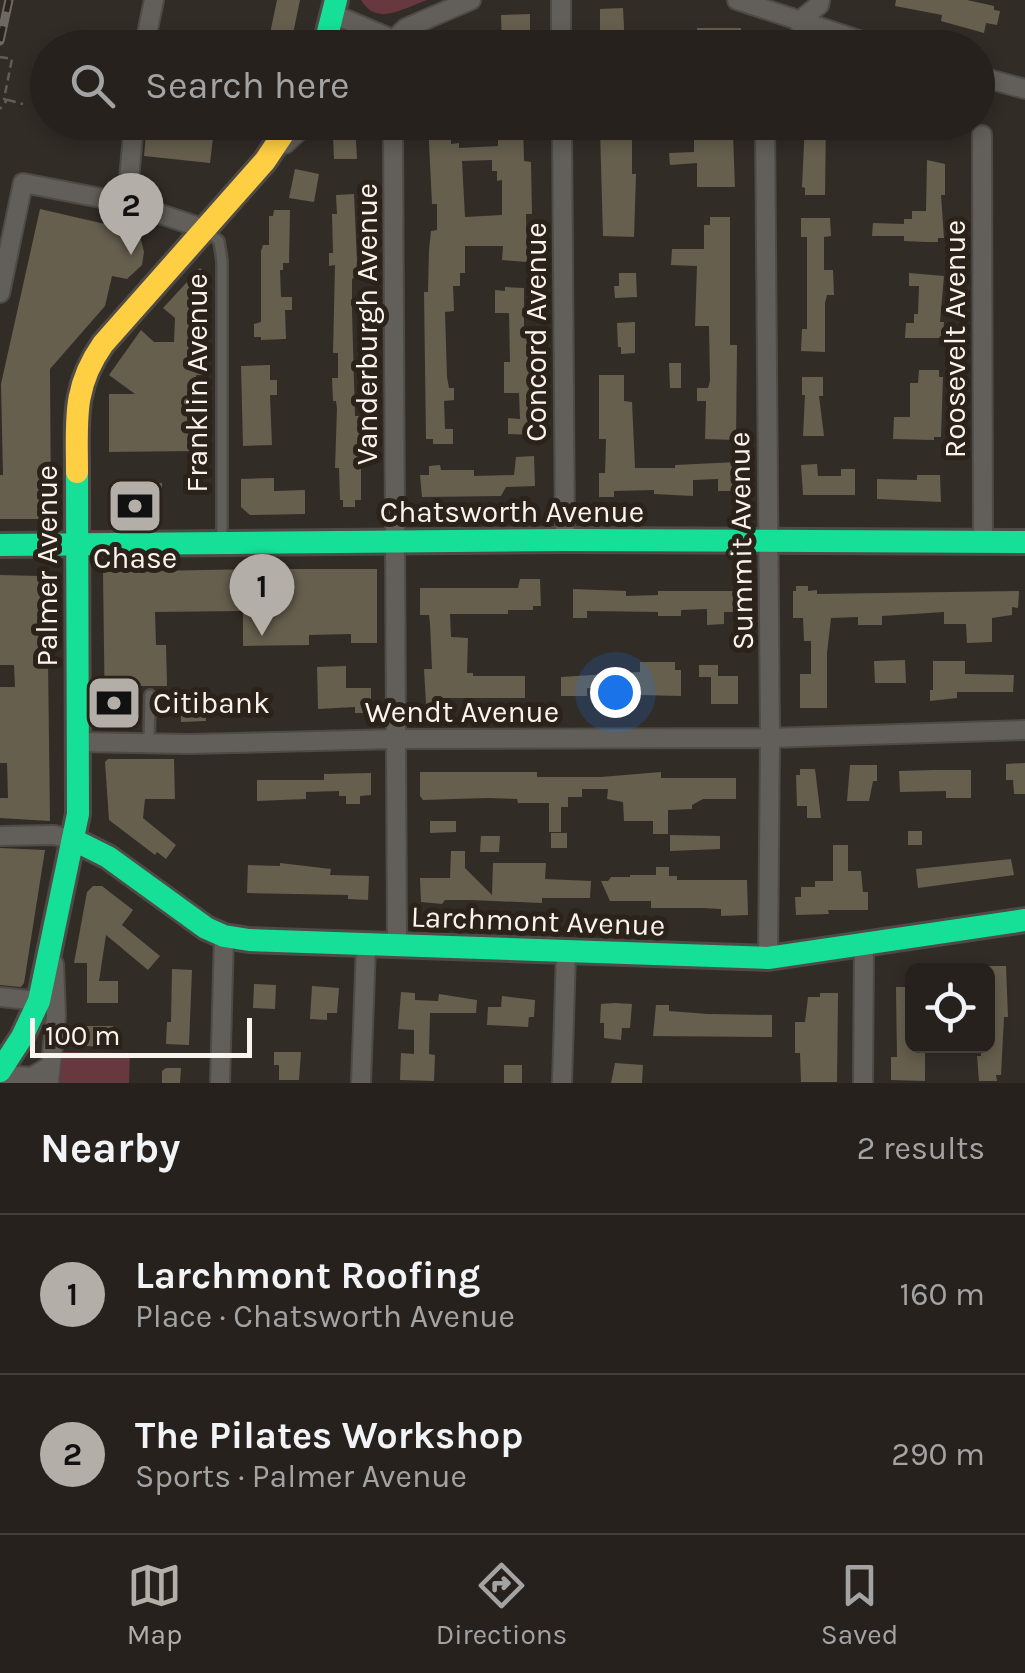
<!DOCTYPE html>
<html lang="en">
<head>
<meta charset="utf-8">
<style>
	:root { --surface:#26211d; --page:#322e2a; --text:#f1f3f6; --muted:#a4a3a4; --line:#423e3b; --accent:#b4aea8 }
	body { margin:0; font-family:Karla,sans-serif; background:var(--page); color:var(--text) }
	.controls { position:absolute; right:30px; bottom:30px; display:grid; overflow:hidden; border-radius:15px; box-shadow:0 5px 15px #0003 }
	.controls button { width:90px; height:90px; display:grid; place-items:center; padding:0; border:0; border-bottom:2px solid var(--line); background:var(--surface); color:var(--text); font:50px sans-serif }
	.scale { position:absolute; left:30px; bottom:25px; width:222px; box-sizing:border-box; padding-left:10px; border:5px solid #faf4ee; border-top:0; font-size:28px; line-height:35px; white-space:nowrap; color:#faf4ee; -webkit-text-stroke:8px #2b2219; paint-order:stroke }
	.you { position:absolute; left:615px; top:692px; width:35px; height:35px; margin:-25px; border:8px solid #fff; border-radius:50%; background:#1a73e8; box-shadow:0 0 0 15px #1a73e833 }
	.badge { display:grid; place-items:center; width:65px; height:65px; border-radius:50%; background:var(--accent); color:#111; font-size:32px; font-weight:700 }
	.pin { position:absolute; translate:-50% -82px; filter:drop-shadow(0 2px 5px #0008) }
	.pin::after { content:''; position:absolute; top:52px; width:35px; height:30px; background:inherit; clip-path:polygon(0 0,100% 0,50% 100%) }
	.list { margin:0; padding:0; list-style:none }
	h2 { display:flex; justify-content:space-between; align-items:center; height:130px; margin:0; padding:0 40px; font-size:42px }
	h2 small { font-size:32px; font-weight:400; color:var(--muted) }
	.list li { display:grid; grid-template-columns:65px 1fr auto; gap:30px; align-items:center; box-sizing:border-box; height:160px; padding:0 40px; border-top:2px solid var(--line) }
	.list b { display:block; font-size:38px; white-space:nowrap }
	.list p { margin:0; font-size:32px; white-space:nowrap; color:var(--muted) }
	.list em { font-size:32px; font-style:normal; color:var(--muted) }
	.icon { flex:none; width:55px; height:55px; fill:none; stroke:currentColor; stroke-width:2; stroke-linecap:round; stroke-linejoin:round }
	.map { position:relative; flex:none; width:1025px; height:1083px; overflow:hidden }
	.search { position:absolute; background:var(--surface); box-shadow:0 5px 15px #0003; left:30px; right:30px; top:30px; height:110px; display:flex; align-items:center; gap:25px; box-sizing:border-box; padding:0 35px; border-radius:55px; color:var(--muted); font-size:38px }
	.sheet { height:450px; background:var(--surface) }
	nav { display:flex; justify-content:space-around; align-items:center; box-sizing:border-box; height:140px; border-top:2px solid var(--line); background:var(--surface); font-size:28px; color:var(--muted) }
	nav a { display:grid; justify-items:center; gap:5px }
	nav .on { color:var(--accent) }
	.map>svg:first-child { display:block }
	.green { fill:#67383d }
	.building { fill:#665f4e; fill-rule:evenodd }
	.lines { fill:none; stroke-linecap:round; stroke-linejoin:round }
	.lane-casing { stroke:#4e4a45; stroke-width:14 }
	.street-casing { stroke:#4e4a45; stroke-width:22 }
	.fast-casing { stroke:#4e4a45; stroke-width:28 }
	.slow-casing { stroke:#4e4a45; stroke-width:28 }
	.path { stroke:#605c58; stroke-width:2.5; stroke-dasharray:8 5; stroke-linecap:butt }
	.lane { stroke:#625e5a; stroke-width:9 }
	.street { stroke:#625e5a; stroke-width:18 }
	.fast { stroke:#16e098; stroke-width:22 }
	.slow { stroke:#ffcf43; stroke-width:22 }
	.rail-casing { stroke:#6c6864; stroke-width:9 }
	.rail { stroke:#2b2219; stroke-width:5; stroke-dasharray:15; stroke-linecap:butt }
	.labels { text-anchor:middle; stroke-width:10; stroke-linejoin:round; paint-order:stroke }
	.street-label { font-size:30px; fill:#faf4ee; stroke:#2b2219 }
	.poi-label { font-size:30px; fill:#faf4ee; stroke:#2b2219 }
</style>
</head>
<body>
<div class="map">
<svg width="1025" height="1083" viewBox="0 0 1025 1083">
	<rect width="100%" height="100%" fill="#322c27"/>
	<path class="green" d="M361 0H427C404 8 377 27 361 0Z
		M351 32 370 38 374 48H340L343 35Z
		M61 1052 130 1053 129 1083H60Z"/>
	<path class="building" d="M277 0H300L290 48 268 43Z
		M896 0H967L994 6V10L1000 11 997 25 986 23 984 33 941 21 942 15 895 6Z
		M623 8 625 47H600V9Z
		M530 14V48H502L501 15Z
		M697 28H741V48H698Z
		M147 122H215L210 163 144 156Z
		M428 122H451V144L459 143V148L498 146V122H523L524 161 531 162 532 214H526L527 262 502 260 503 246H465V273H460V286H453L454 311 445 312 447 377 449 388H454V400L444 401 445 429H453V444H433V439H426L424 292H428L429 250 431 231 437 230V204H432ZM492 160V171H497V181L502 180V215L465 217 462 161Z
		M805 122H826L825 195H805V188L802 187Z
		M341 124H355L357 159H334L333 137H339Z
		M600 129H632V174H636L634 237 603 236Z
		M694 135H733L735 187H697V163L670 165 669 153 694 152Z
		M927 160 945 164V195H941L944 238H938V242H926L904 241V236H872L873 223 904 224V219H912V211H926Z
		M295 169 319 174 314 202 289 198Z
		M354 194 357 261 356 276 352 279V311L355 416H359L360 449H365V461H361V500H355V507H343V500H340L339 468H335L337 408 336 401H333L332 378H338V353H333L335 265 329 266V253H333L332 214H337L336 195Z
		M40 209 131 230 141 240 144 252 142 265 127 279 112 276 105 306 50 369 51 514 46 519H0V475H3L1 384Z
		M274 210H290L289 263H283V270H280L281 297H292V310H285L286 339 261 340V337H254V324L261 322V251L263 245H269V216H273Z
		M710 217H730V345H737L736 440 705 439 706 401H697V388H708L710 381 709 326H695L697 266 671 265 672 249H704V225H710Z
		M801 218H830L831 236 824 237V270H833L834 295H827L825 303V352L801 351 802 329H807V237H801Z
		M200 268 207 276 206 375H196V451L109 452V394H135L109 375 141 330 154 342H174L175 318 163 308Z
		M619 273H636L637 297 615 298 614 286H619Z
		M909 273 944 276 940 322H944L943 338H905L906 323H914V314H918L919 286H909Z
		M505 287 524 288V330H533L534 435 508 434V418L520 419 519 393H504V362H510L509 313H495V290L505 291Z
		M635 322V353L621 354V347H618L617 323Z
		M669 363H681V388H670Z
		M270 365V380H277V395H270L272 445 243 446 241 366Z
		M919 370H939V377H943L941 437H934V440L893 439 894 417H910V383H918Z
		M599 375H624V401L632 402 635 468H675V465L738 462V491H718V479L693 480V496L654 494V490L614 491V497H599V473H605L606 439H599Z
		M802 377H823V396H819L824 436H803L805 395H802Z
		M534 456 535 486 506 487 501 496 422 497 420 475H429V466L440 465 441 470H474V476L514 475 516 457Z
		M817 464 818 476H841V469H855V495H803L801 465Z
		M917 475H940L941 502 877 499V479L917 480Z
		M274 478V491L305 490V514L250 515 241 507V479Z
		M112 482 162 483V516L108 515Z
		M255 569H377V643H351V634L309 635V645L243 646V611L155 612 156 645H166L167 686H139V723L105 724 103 572Z
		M0 575 39 576 47 583 50 821 0 818V798H8L7 763H0V687H15L14 665H0Z
		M520 579H540L541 606H533V610H508V614H450L451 637 468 638 467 673H473V676H525V698H442V704H426L424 669H432L430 624 429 615H420V588H518Z
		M796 586H808V591L817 590V594L1019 591 1018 608 1012 607V615L992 618V642L967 643 966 624H944V612L882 616V625H858V617L831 618 827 653V708H800V674H811V641H804L803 618H793V591H796Z
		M573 589 626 591V596L658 595V591H733V612H724V624L707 625V609L681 610V616H658V612L587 611V618H573Z
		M905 660 906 683H875L874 661Z
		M933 661H965V674L1014 675 1013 692H957V698L930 701V690H933Z
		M640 662H675V670H681V696L639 695 640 688H587V696H561V677L640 672Z
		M699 665H718V676H738V704H711V677H699Z
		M346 666V688H371V713H355V707L318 709 317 667Z
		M205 693 206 721 181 722 180 694Z
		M108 759H174L175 799H145L143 818 176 845 166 859 157 852 155 855 109 820 105 762Z
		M1025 763V794H1014L1013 780H1006V764Z
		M850 765H877V781H873L869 801H847Z
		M800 769H815L821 818H807V806H797L796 775H800Z
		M934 770H971V798H946V791L900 792 899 771Z
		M420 772H537V777H601L661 772V778H736V799H703L692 805V809L668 810V834H653V821H624L623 802 607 799 608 789H582V797H568V807H561V832H549V803H518L517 799 488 798 423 800 420 796Z
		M371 773V795L360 796V804H346V796H339V791L306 792V799L257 801V780H324V774Z
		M430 821H456V832L430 833Z
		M908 831H922V845H908Z
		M551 833H567V848H551Z
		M670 835 720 836V849L670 851Z
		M481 836H500L499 852H480Z
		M833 845H848V871H861L863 892H868V910H828L829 914 796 915 795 897H801V887H815V881H833Z
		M0 848 45 850 24 983 21 987 0 985Z
		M451 851H465V868L492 895 493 863H546L545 879 591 881 590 898H542V903L471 900H445L442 904 421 902 420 878H450Z
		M1011 859 1014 875 918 888 916 869Z
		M280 863 331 869 330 875 369 876 368 900 348 899V895L247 893 248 865 280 866Z
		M656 867H669V876H677V880H747L748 915 721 916V909L703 908H651V901H610L601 881H608L611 877H630V875H656Z
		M93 886H102L133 910 122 925 160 956 148 970 106 935 99 981H118V1003H87V963H74L87 892Z
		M988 966H1006L1008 1017H1004L1001 1075H996L997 1081H979L977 1056H981V1046H988Z
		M172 969 192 970 189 1045 166 1044 167 1022H171Z
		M254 984 276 985 275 1009 253 1008Z
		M312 986 339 988 337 1013H327V1020L310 1019Z
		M896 987H912V1046H925V1081L891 1080V1057H897Z
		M401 992 415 993V1000L438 1001 439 994 477 1000 476 1013H430L429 1054 435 1055 434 1081 400 1080 401 1053 414 1054V1030L398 1029Z
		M820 993H838L837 1082H801L800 1053H795V1022H805L808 997H820Z
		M502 996 535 1000 534 1017H529L528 1027 487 1025 488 1007H501Z
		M614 1003 632 1004 630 1028H622L621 1040 604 1038V1023H600L601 1004Z
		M656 1005H669V1011L708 1014 772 1015V1037L653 1036Z
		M86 1026H113L112 1047 85 1046Z
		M274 1052H301L299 1080H279V1065H274Z
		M615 1063 643 1065 642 1083H611Z
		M504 1065H522V1083H504Z
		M166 1068H181L180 1083H162V1071Z"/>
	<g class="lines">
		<g class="lane-casing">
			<path id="lane" d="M208 232 219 241 222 261V541
				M149 743 150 695"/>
		</g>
		<g class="street-casing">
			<path id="street" d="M561 0V48
				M737 0 883 48
				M333 14 392 39
				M798 22 819 5 820 0
				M144 48 154 0
				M385 48 406 28 471 0
				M978 76 1025 89
				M393 122 397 946
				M562 122 565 540
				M765 122 770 738 768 958
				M982 135 983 542
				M285 144 309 122
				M127 203 134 122
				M0 293 23 183 127 203 205 229
				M78 742 189 744 397 739 770 738 1025 730
				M0 836 54 835 74 840
				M0 997 39 1001
				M0 1075 32 1077 50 1066
				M49 1083 56 1016 54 964
				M220 1083 224 936
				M361 1083 366 945
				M562 1083 566 953
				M863 1083 864 946"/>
		</g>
		<g class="fast-casing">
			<path id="fast" d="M324 48 336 0
				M0 545 565 540 1025 542
				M74 840 108 857 206 928 224 936 249 940 768 958 1025 920
				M0 1071 22 1037 39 1001 78 814 77 472"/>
		</g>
		<g class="slow-casing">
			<path id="slow" d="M77 472C77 421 72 388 103 344L265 161 291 122"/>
		</g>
		<path class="path" d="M0 57 12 59 4 99 7 100 0 109
			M8 100 23 104"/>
		<use href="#lane" class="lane"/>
		<use href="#street" class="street"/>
		<use href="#fast" class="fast"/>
		<use href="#slow" class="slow"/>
		<g class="rail-casing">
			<path id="rail" d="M0 41 9 0"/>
		</g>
		<use href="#rail" class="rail"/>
	</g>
	<defs>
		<g id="bank-square" transform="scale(2.875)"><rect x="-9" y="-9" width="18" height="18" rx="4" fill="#b4aea8" stroke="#2b2219"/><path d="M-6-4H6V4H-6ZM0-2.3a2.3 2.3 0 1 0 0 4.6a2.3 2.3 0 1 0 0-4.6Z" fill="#111"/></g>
	</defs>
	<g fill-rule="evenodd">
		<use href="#bank-square" x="135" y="506"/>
		<use href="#bank-square" x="114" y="703"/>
	</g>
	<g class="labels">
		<g class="street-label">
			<text transform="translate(367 324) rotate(-90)" y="10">Vanderburgh Avenue</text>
			<text transform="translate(536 332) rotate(-90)" y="10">Concord Avenue</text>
			<text transform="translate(955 339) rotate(-90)" y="10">Roosevelt Avenue</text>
			<text transform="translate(197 383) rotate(-90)" y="10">Franklin Avenue</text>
			<text x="512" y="522">Chatsworth Avenue</text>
			<text transform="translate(741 541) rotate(-91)" y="10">Summit Avenue</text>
			<text transform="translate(47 566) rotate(-90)" y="10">Palmer Avenue</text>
			<text x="462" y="722">Wendt Avenue</text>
			<text transform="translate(538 921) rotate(2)" y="10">Larchmont Avenue</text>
		</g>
		<g class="poi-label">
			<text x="135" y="568">Chase</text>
			<text x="153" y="713" text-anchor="start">Citibank</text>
		</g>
	</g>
</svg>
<div class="controls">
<button><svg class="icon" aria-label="locate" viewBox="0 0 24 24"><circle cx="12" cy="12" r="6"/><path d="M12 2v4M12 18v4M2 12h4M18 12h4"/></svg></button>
</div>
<div class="scale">100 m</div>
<div class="you"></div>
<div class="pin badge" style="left:262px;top:636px">1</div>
<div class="pin badge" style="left:131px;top:255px">2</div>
<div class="search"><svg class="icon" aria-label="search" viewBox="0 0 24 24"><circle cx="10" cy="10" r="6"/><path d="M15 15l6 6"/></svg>Search here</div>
</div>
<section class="sheet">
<h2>Nearby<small>2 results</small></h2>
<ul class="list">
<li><span class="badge">1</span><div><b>Larchmont Roofing</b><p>Place · Chatsworth Avenue</p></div><em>160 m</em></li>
<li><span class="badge">2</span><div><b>The Pilates Workshop</b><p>Sports · Palmer Avenue</p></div><em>290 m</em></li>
</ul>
</section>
<nav>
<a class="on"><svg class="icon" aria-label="map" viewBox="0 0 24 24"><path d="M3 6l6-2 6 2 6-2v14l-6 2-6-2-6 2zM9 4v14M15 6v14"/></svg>Map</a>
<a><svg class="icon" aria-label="directions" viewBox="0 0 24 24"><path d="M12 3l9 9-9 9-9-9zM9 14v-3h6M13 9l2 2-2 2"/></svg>Directions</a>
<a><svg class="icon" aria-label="saved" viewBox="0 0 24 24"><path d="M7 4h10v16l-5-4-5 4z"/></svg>Saved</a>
</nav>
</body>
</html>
